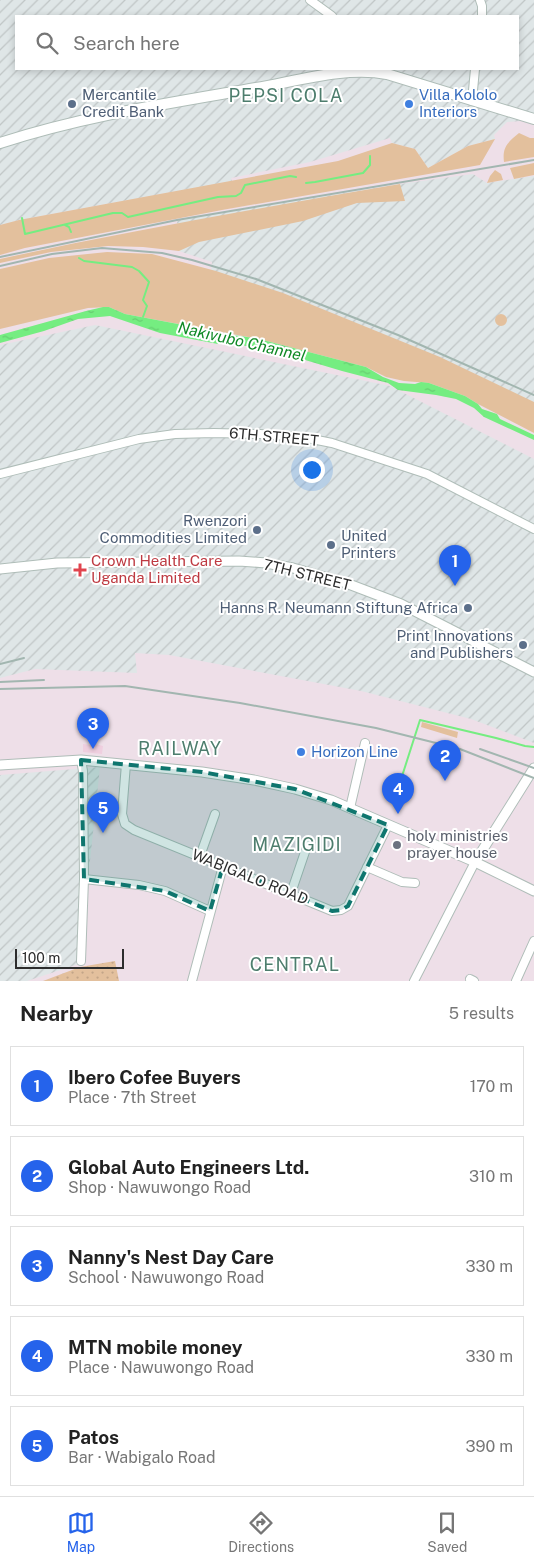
<!DOCTYPE html>
<html lang="en">
<head>
<meta charset="utf-8">
<style>
	:root { --surface:#fff; --page:#f6f6f6; --text:#222; --muted:#767676; --line:#e0e0e0; --accent:#2563eb }
	body { margin:0; font-family:"Public Sans",sans-serif; background:var(--page); color:var(--text) }
	.scale { position:absolute; left:15px; bottom:12px; width:109px; box-sizing:border-box; padding-left:5px; border:2px solid #2d2d2d; border-top:0; font-size:14px; line-height:18px; white-space:nowrap; color:#2d2d2d; -webkit-text-stroke:4px #fff; paint-order:stroke }
	.you { position:absolute; left:311px; top:469px; width:18px; height:18px; margin:-12px; border:4px solid #fff; border-radius:50%; background:#1a73e8; box-shadow:0 0 0 8px #1a73e833 }
	.badge { display:grid; place-items:center; width:32px; height:32px; border-radius:50%; background:var(--accent); color:#fff; font-size:16px; font-weight:700 }
	.pin { position:absolute; translate:-50% -41px; filter:drop-shadow(0 1px 2px #0008) }
	.pin::after { content:''; position:absolute; top:26px; width:18px; height:15px; background:inherit; clip-path:polygon(0 0,100% 0,50% 100%) }
	.list { margin:0; padding:0; list-style:none }
	h2 { display:flex; justify-content:space-between; align-items:center; height:65px; margin:0; padding:0 20px; font-size:21px }
	h2 small { font-size:16px; font-weight:400; color:var(--muted) }
	.list li { display:grid; grid-template-columns:32px 1fr auto; gap:15px; align-items:center; box-sizing:border-box; height:80px; margin:0 10px 10px; padding:0 10px; border:1px solid var(--line); border-radius:0px }
	.list b { display:block; font-size:19px; white-space:nowrap }
	.list p { margin:0; font-size:16px; white-space:nowrap; color:var(--muted) }
	.list em { font-size:16px; font-style:normal; color:var(--muted) }
	.icon { flex:none; width:28px; height:28px; fill:none; stroke:currentColor; stroke-width:2; stroke-linecap:round; stroke-linejoin:round }
	.map { position:relative; flex:none; width:534px; height:981px; overflow:hidden }
	.search { position:absolute; background:var(--surface); box-shadow:0 2px 8px #0003; left:15px; right:15px; top:15px; height:55px; display:flex; align-items:center; gap:12px; box-sizing:border-box; padding:0 18px; border-radius:0px; color:var(--muted); font-size:19px }
	.sheet { height:515px; background:var(--surface) }
	nav { display:flex; justify-content:space-around; align-items:center; box-sizing:border-box; height:70px; border-top:1px solid var(--line); background:var(--surface); font-size:14px; color:var(--muted) }
	nav a { display:grid; justify-items:center; gap:2px }
	nav .on { color:var(--accent) }
	.map>svg:first-child { display:block }
	.industrial { fill:url(#industrial-furrows); fill-rule:evenodd }
	.education { fill:#efcfdf }
	.grass { fill:#e3c09d }
	.park { fill:url(#park-dots) }
	.water { fill:url(#water-ripples) }
	.lines { fill:none; stroke-linecap:round; stroke-linejoin:round }
	.stream { stroke:#75ed81; stroke-width:2 }
	.minor-casing { stroke:#afbdb8; stroke-width:10 }
	.tertiary-casing { stroke:#afbdb8; stroke-width:11 }
	.secondary-casing { stroke:#afbdb8; stroke-width:12 }
	.minor { stroke:#fff; stroke-width:8 }
	.tertiary { stroke:#fff; stroke-width:9 }
	.secondary { stroke:#fff; stroke-width:10 }
	.rail { stroke:#a2b6b0; stroke-width:2 }
	.marked { fill:#0f766e; fill-opacity:0.2; stroke:#0f766e; stroke-width:4; stroke-dasharray:10 6; stroke-linejoin:round }
	.service-dot { fill:#5c6f8a; stroke:#fff; stroke-width:2 }
	.shop-dot { fill:#3f7fe0; stroke:#fff; stroke-width:2 }
	.health-dot { fill:#e0444e; stroke:#fff; stroke-width:2 }
	.worship-dot { fill:#6b7280; stroke:#fff; stroke-width:2 }
	.labels { text-anchor:middle; stroke-width:4; stroke-linejoin:round; paint-order:stroke }
	.service-label { font-size:15px; fill:#4e5e75; stroke:#fff; text-anchor:end }
	.shop-label { font-size:15px; fill:#366cbe; stroke:#fff; text-anchor:start }
	.street-label { font-size:15px; fill:#2d2d2d; stroke:#fff }
	.health-label { font-size:15px; fill:#be3a42; stroke:#fff; text-anchor:start }
	.worship-label { font-size:15px; fill:#5b616d; stroke:#fff; text-anchor:start }
	.water-label { font-size:16px; font-style:italic; fill:#0f8925; stroke:#fff }
	.quarter-label { font-size:18px; letter-spacing:1px; fill:#4d7d6d; stroke:#fff }
</style>
</head>
<body>
<div class="map">
<svg width="534" height="981" viewBox="0 0 534 981">
	<defs>
		<pattern id="industrial-furrows" width="10" height="10" patternUnits="userSpaceOnUse" patternTransform="scale(1.25)"><rect width="10" height="10" fill="#dfe6e7"/><path d="M-1 1l2-2M0 10L10 0M9 11l2-2" fill="none" stroke="#c0c6c6"/></pattern>
		<pattern id="park-dots" width="8" height="8" patternUnits="userSpaceOnUse" patternTransform="scale(1.25)"><rect width="8" height="8" fill="#e3c09d"/><path d="M2 2h.1M6 6h.1" fill="none" stroke="#c3a588" stroke-width="1.8" stroke-linecap="round"/></pattern>
		<pattern id="water-ripples" width="26" height="14" patternUnits="userSpaceOnUse" patternTransform="scale(1.25)"><rect width="26" height="14" fill="#75ed81"/><path d="M2 4q2-2 4 0t4 0M15 11q2-2 4 0t4 0" fill="none" stroke="#66cc70"/></pattern>
	</defs>
	<rect width="100%" height="100%" fill="#eedfe8"/>
	<path class="industrial" d="M0 0H534V120L507 122 494 135 495 139 468 146 428 168 415 149 392 143 390 138 310 162 231 178 232 181 19 220 0 225ZM16 16H518V69H16Z
		M473 174 487 183 534 176V425L429 372 211 272 212 262 179 251 177 220 400 184Z
		M95 325 390 386 534 459V743L471 719 361 691 169 655 135 653 137 673 35 669 0 678V345Z
		M100 767 79 964 27 981H0V775Z"/>
	<path class="education" d="M92 743 103 746 102 754 83 752V744L91 745Z"/>
	<path class="grass" d="M519 133 530 138H534V157L504 162C502 147 508 142 519 133Z
		M495 139 480 165 222 210 25 248 0 255V225L19 220 338 161 392 143 415 149 428 168 468 146Z
		M534 163V175L514 179 510 168Z
		M495 170 501 174 503 180 487 183 490 176Z
		M400 184 405 201 357 203 303 221 199 242 179 251 143 247 108 246 51 252 0 263V259C133 230 266 207 400 184Z
		M107 252 152 254 216 271 283 293 440 357 534 402V433L478 404 465 396 429 383 404 381 386 377 366 367 259 339 125 314 109 307 88 308 0 329V269L49 258Z
		M495 320a6 6 0 1 1 12 0a6 6 0 1 1-12 0Z
		M422 722 458 732 457 738 421 727Z"/>
	<path class="park" d="M115 961 119 981H43L80 967Z"/>
	<path class="water" d="M103 307H109L125 314 178 324 195 330 216 334 241 336 259 339 366 367 383 377 399 383 415 384 421 382 429 383 465 396 478 404 482 409 497 414 500 419 534 435V440L484 417 474 408 456 399 436 395 398 390 388 383 342 371 258 346H246L230 342 218 344 160 333 110 316 78 319 44 331 0 343V335L86 311Z"/>
	<g class="lines">
		<path class="stream" d="M306 183 315 182 363 173 370 165V156
			M22 218 25 234 113 213H122L128 217 218 197 236 196 241 193 245 185 290 176 296 177
			M65 225 69 227 71 232
			M79 258 84 261 132 267 139 271 149 282 143 300 147 306 143 317
			M396 795 420 720 496 738 525 746 534 747"/>
		<g class="minor-casing">
			<path id="minor" d="M310 0 332 16
				M480 0 482 6V16
				M472 101 475 69
				M0 474 139 439 175 434 214 433 260 434 302 437 332 443 427 474 534 529
				M81 760 83 771 84 879 81 961
				M126 764 122 814 125 824 134 830 332 911 341 910 348 906 388 825
				M350 808 365 743
				M200 856 215 814
				M367 867 402 882 415 883
				M84 879 139 885 165 891 210 911
				M291 893 308 843
				M470 979 474 981
				M192 981 223 866
				M414 981 475 862
				M516 981 534 941"/>
		</g>
		<g class="tertiary-casing">
			<path id="tertiary" d="M0 569 57 563 239 561 266 563 293 568 346 583 401 604 534 672
				M0 765 81 760 202 772 254 780 295 789 331 800 475 862 534 891
				M475 862 534 768"/>
		</g>
		<g class="secondary-casing">
			<path id="secondary" d="M0 143C83 116 170 103 256 88 297 81 346 66 387 74L534 119"/>
		</g>
		<use href="#minor" class="minor"/>
		<use href="#tertiary" class="tertiary"/>
		<use href="#secondary" class="secondary"/>
		<path class="rail" d="M0 257 177 220 534 160
			M0 266 52 254 102 248 162 253 192 260 256 279 398 335 534 395
			M0 664 24 658
			M0 682 44 680
			M0 689 125 686 240 703 376 728 460 749 534 778
			M480 749 534 768"/>
	</g>
	<path class="marked" d="M81 760 202 772 295 789 388 825 348 906 341 910 332 911 223 866 210 911 165 891 84 879Z"/>
	<g class="service-dot">
		<circle cx="72" cy="104" r="5"/>
		<circle cx="257" cy="530" r="5"/>
		<circle cx="331" cy="545" r="5"/>
		<circle cx="468" cy="608" r="5"/>
		<circle cx="523" cy="645" r="5"/>
	</g>
	<g class="shop-dot">
		<circle cx="409" cy="104" r="5"/>
		<circle cx="301" cy="752" r="5"/>
	</g>
	<path class="health-dot" d="M77.5 562.5h5v5h5v5h-5v5h-5v-5h-5v-5h5z"/>
	<circle class="worship-dot" cx="397" cy="845" r="5"/>
	<g class="labels">
		<g class="service-label">
			<text x="82" y="100" text-anchor="start">Mercantile<tspan x="82" dy="17">Credit Bank</tspan></text>
			<text x="247" y="526">Rwenzori<tspan x="247" dy="17">Commodities Limited</tspan></text>
			<text x="341" y="541" text-anchor="start">United<tspan x="341" dy="17">Printers</tspan></text>
			<text x="458" y="613">Hanns R. Neumann Stiftung Africa</text>
			<text x="513" y="641">Print Innovations<tspan x="513" dy="17">and Publishers</tspan></text>
		</g>
		<g class="shop-label">
			<text x="419" y="100">Villa Kololo<tspan x="419" dy="17">Interiors</tspan></text>
			<text x="311" y="757">Horizon Line</text>
		</g>
		<g class="street-label">
			<text transform="translate(274 437) rotate(5)" y="5">6TH STREET</text>
			<text transform="translate(307 575) rotate(14)" y="5">7TH STREET</text>
			<text transform="translate(250 877) rotate(22)" y="5">WABIGALO ROAD</text>
		</g>
		<g class="health-label">
			<text x="91" y="566">Crown Health Care<tspan x="91" dy="17">Uganda Limited</tspan></text>
		</g>
		<g class="worship-label">
			<text x="407" y="841">holy ministries<tspan x="407" dy="17">prayer house</tspan></text>
		</g>
		<g class="water-label">
			<text transform="translate(242 341) rotate(13)" y="6">Nakivubo Channel</text>
		</g>
		<g class="quarter-label">
			<text x="286" y="102">PEPSI COLA</text>
			<text x="180" y="755">RAILWAY</text>
			<text x="297" y="851">MAZIGIDI</text>
			<text x="295" y="971">CENTRAL</text>
		</g>
	</g>
</svg>
<div class="scale">100 m</div>
<div class="you"></div>
<div class="pin badge" style="left:455px;top:586px">1</div>
<div class="pin badge" style="left:445px;top:781px">2</div>
<div class="pin badge" style="left:93px;top:749px">3</div>
<div class="pin badge" style="left:398px;top:814px">4</div>
<div class="pin badge" style="left:103px;top:833px">5</div>
<div class="search"><svg class="icon" aria-label="search" viewBox="0 0 24 24"><circle cx="10" cy="10" r="6"/><path d="M15 15l6 6"/></svg>Search here</div>
</div>
<section class="sheet">
<h2>Nearby<small>5 results</small></h2>
<ul class="list">
<li><span class="badge">1</span><div><b>Ibero Cofee Buyers</b><p>Place · 7th Street</p></div><em>170 m</em></li>
<li><span class="badge">2</span><div><b>Global Auto Engineers Ltd.</b><p>Shop · Nawuwongo Road</p></div><em>310 m</em></li>
<li><span class="badge">3</span><div><b>Nanny's Nest Day Care</b><p>School · Nawuwongo Road</p></div><em>330 m</em></li>
<li><span class="badge">4</span><div><b>MTN mobile money</b><p>Place · Nawuwongo Road</p></div><em>330 m</em></li>
<li><span class="badge">5</span><div><b>Patos</b><p>Bar · Wabigalo Road</p></div><em>390 m</em></li>
</ul>
</section>
<nav>
<a class="on"><svg class="icon" aria-label="map" viewBox="0 0 24 24"><path d="M3 6l6-2 6 2 6-2v14l-6 2-6-2-6 2zM9 4v14M15 6v14"/></svg>Map</a>
<a><svg class="icon" aria-label="directions" viewBox="0 0 24 24"><path d="M12 3l9 9-9 9-9-9zM9 14v-3h6M13 9l2 2-2 2"/></svg>Directions</a>
<a><svg class="icon" aria-label="saved" viewBox="0 0 24 24"><path d="M7 4h10v16l-5-4-5 4z"/></svg>Saved</a>
</nav>
</body>
</html>
